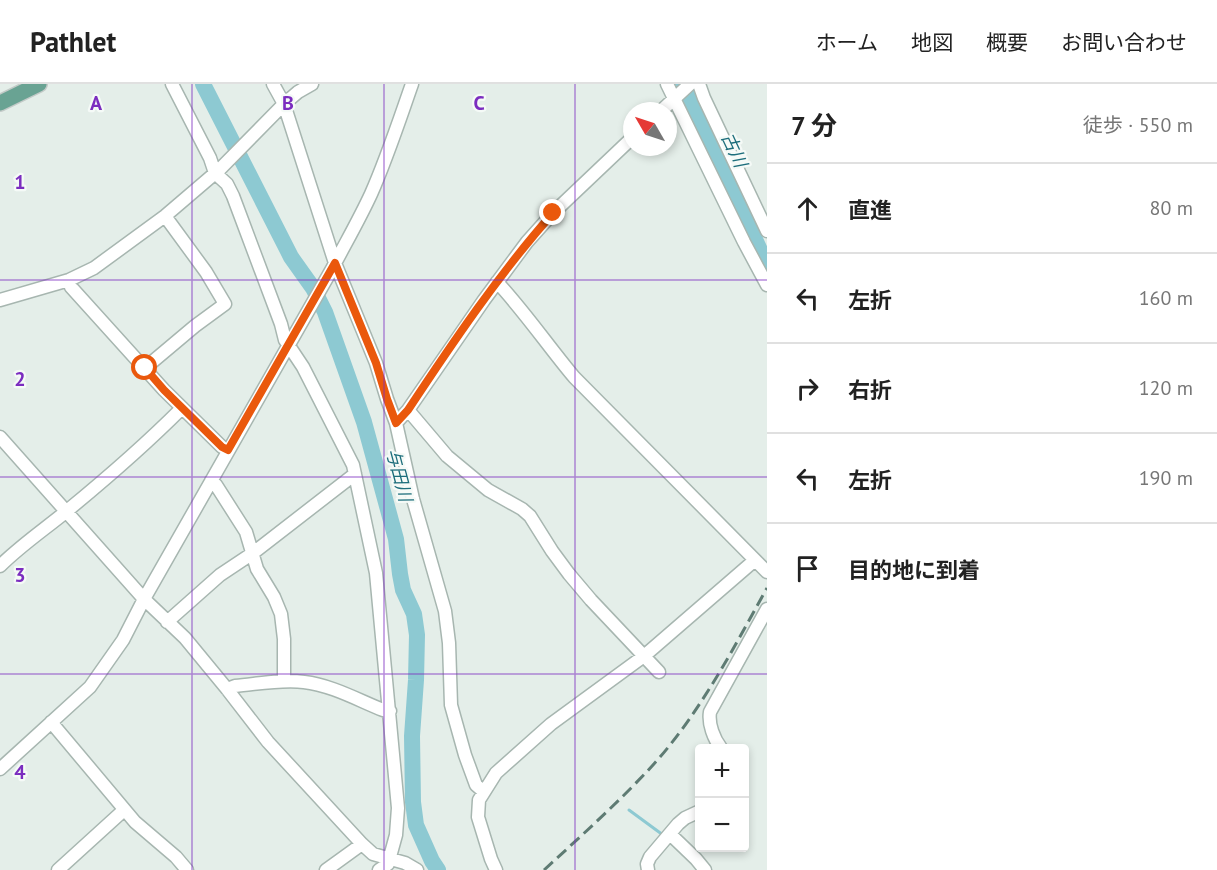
<!DOCTYPE html>
<html lang="ja">
<head>
<meta charset="utf-8">
<style>
	:root { --surface:#fff; --page:#f2f2f2; --text:#222; --muted:#767676; --line:#e0e0e0 }
	body { margin:0; font-family:"PT Sans","Noto Sans JP",sans-serif; background:var(--page); color:var(--text) }
	.controls { position:absolute; right:18px; bottom:18px; display:grid; overflow:hidden; border-radius:6px; box-shadow:0 3px 9px #0003 }
	.controls button { width:54px; height:54px; display:grid; place-items:center; padding:0; border:0; border-bottom:2px solid var(--line); background:var(--surface); color:var(--text); font:30px sans-serif }
	.compass { position:absolute; left:623px; top:18px; width:54px; height:54px; border-radius:50%; background:var(--surface); box-shadow:0 3px 9px #0003; rotate:309deg }
	.stop { position:absolute; width:18px; height:18px; margin:-14px; border:4px solid #ea580c; border-radius:50%; background:#fff }
	.stop.end { background:#ea580c; border-color:#fff; box-shadow:0 2px 6px #0008 }
	.list { margin:0; padding:0; list-style:none }
	h2 { display:flex; justify-content:space-between; align-items:center; height:78px; margin:0; padding:0 24px; font-size:26px }
	h2 small { font-size:20px; font-weight:400; color:var(--muted) }
	.list li { display:grid; grid-template-columns:39px 1fr auto; gap:18px; align-items:center; box-sizing:border-box; height:90px; padding:0 24px; border-top:2px solid var(--line) }
	.list b { display:block; font-size:22px; white-space:nowrap }
	.list em { font-size:20px; font-style:normal; color:var(--muted) }
	.icon { flex:none; width:33px; height:33px; fill:none; stroke:currentColor; stroke-width:2; stroke-linecap:round; stroke-linejoin:round }
	.map { position:relative; flex:none; width:767px; height:786px; overflow:hidden }
	header { display:flex; align-items:center; gap:36px; box-sizing:border-box; height:84px; padding:0 30px; background:var(--surface); border-bottom:2px solid var(--line) }
	header strong { font-size:28px }
	nav { display:flex; gap:33px; margin-inline-start:auto; font-size:21px }
	main { display:flex }
	aside { flex:1; background:var(--surface) }
	.map>svg:first-child { display:block }
	.lines { fill:none; stroke-linecap:round; stroke-linejoin:round }
	.stream { stroke:#8dc9d2; stroke-width:3 }
	.river { stroke:#8dc9d2; stroke-width:16 }
	.minor-casing { stroke:#a7b6b0; stroke-width:15 }
	.major-casing { stroke:#c2cac7; stroke-width:18 }
	.minor { stroke:#fff; stroke-width:12 }
	.major { stroke:#69a393; stroke-width:15 }
	.rail { stroke:#5e7b73; stroke-width:3; stroke-dasharray:12 6; stroke-linecap:butt }
	.route { stroke:#ea580c; stroke-width:8 }
	.grid { fill:none; stroke:#7b2cbf; stroke-width:1.5; stroke-opacity:0.55 }
	.labels { text-anchor:middle; stroke-width:4.5; stroke-linejoin:round; paint-order:stroke }
	.water-label { font-size:18px; font-style:italic; fill:#1d6e7c; stroke:#f5faf7 }
	.grid-label { font-size:20px; text-anchor:middle; font-weight:bold; fill:#7b2cbf; stroke:#f5faf7; stroke-width:4.5; stroke-linejoin:round; paint-order:stroke }
</style>
</head>
<body>
<header>
<strong>Pathlet</strong>
<nav><a>ホーム</a><a>地図</a><a>概要</a><a>お問い合わせ</a></nav>
</header>
<main>
<div class="map">
<svg width="767" height="786" viewBox="0 0 767 786">
	<rect width="100%" height="100%" fill="#e4eee9"/>
	<g class="lines">
		<path class="stream" d="M629 726 663 751"/>
		<path class="river" d="M203 0 291 173 313 204 325 228 364 338 396 455 400 490 403 506 414 530 417 551 416 596 412 652 413 718 416 741 432 777 438 786
			M682 0 767 181"/>
		<g class="minor-casing">
			<path id="minor" d="M172 0 210 74 215 89 227 100 233 112 281 240 285 256 303 283 353 381 376 489 398 724 396 751 388 780 379 786
				M273 0 284 20 335 179 376 279 387 315 396 339 413 415 445 527 449 559 451 621 465 671 476 701 483 707
				M667 0 744 158 767 201
				M699 0 704 14 767 147
				M661 27 690 0
				M69 196 71 203 164 306 222 363 228 366
				M497 198C525 228 548 262 574 293L767 488
				M0 216 69 196 94 184 165 132 220 85 284 20 298 8 312 0
				M145 284 195 242 225 220 206 188 165 132
				M408 326 447 372 488 406 522 425 530 432 552 467 569 490 591 516 659 588
				M396 339 408 326 484 216 527 158 553 129 632 54
				M0 353 144 515 185 554 227 605 268 658 362 760 373 770 405 779 417 786
				M211 397 216 401 246 448 257 485 274 513 281 530 284 555V597
				M0 482C21 461 45 445 68 426 107 394 146 360 182 324
				M167 538 220 491 253 469 355 390
				M227 605 235 602C258 600 281 595 304 598 331 601 358 616 383 626L390 627
				M51 638 135 738 176 773 187 786
				M721 664C714 655 708 640 710 628L767 525
				M0 685 90 603 123 556 144 515 332 185C345 160 359 136 371 110 387 74 399 37 412 0
				M670 750 696 775 705 786
				M58 786 124 726
				M326 786 362 760
				M496 786 491 775 478 733 479 716 496 689 551 640 644 572 755 476
				M648 786 647 780 650 773 678 740 685 734 700 727"/>
		</g>
		<g class="major-casing">
			<path id="major" d="M0 19 39 0"/>
		</g>
		<use href="#minor" class="minor"/>
		<use href="#major" class="major"/>
		<path class="rail" d="M544 786C581 752 619 718 653 681 700 629 733 565 767 504"/>
	</g>
	<g class="lines">
		<path class="route" d="M145 284 164 306 222 363 228 366 335 179 376 279 387 315 396 339 408 326C453 258 499 190 553 129"/>
	</g>
	<path class="grid" d="M192 0V786M384 0V786M575 0V786M0 196H767M0 393H767M0 590H767"/>
	<g class="labels">
		<g class="water-label">
			<text transform="translate(734 66) rotate(65)" y="6">古川</text>
			<text transform="translate(399 391) rotate(75)" y="6">与田川</text>
		</g>
	</g>
	<g class="grid-label">
		<text x="96" y="26">A</text>
		<text x="288" y="26">B</text>
		<text x="479" y="26">C</text>
		<text x="20" y="105">1</text>
		<text x="20" y="302">2</text>
		<text x="20" y="498">3</text>
		<text x="20" y="695">4</text>
	</g>
</svg>
<div class="controls">
<button>+</button>
<button>−</button>
</div>
<svg class="compass" viewBox="-18 -18 36 36"><path d="M0-13l5 13h-10z" fill="#e53935"/><path d="M0 13l5-13h-10z" fill="#767676"/></svg>
<div class="stop" style="left:145px;top:284px"></div>
<div class="stop end" style="left:553px;top:129px"></div>
</div>
<aside>
<h2>7 分<small>徒歩 · 550 m</small></h2>
<ul class="list">
<li><svg class="icon" aria-label="ahead" viewBox="0 0 24 24"><path d="M12 20V5M6 11l6-6 6 6"/></svg><div><b>直進</b></div><em>80 m</em></li>
<li><svg class="icon" aria-label="left" viewBox="0 0 24 24"><path d="M17 20v-9H6M10 6l-5 5 5 5"/></svg><div><b>左折</b></div><em>160 m</em></li>
<li><svg class="icon" aria-label="right" viewBox="0 0 24 24"><path d="M7 20v-9h11M14 6l5 5-5 5"/></svg><div><b>右折</b></div><em>120 m</em></li>
<li><svg class="icon" aria-label="left" viewBox="0 0 24 24"><path d="M17 20v-9H6M10 6l-5 5 5 5"/></svg><div><b>左折</b></div><em>190 m</em></li>
<li><svg class="icon" aria-label="arrive" viewBox="0 0 24 24"><path d="M6 21V4h12l-3 4 3 4H6"/></svg><div><b>目的地に到着</b></div></li>
</ul>
</aside>
</main>
</body>
</html>
